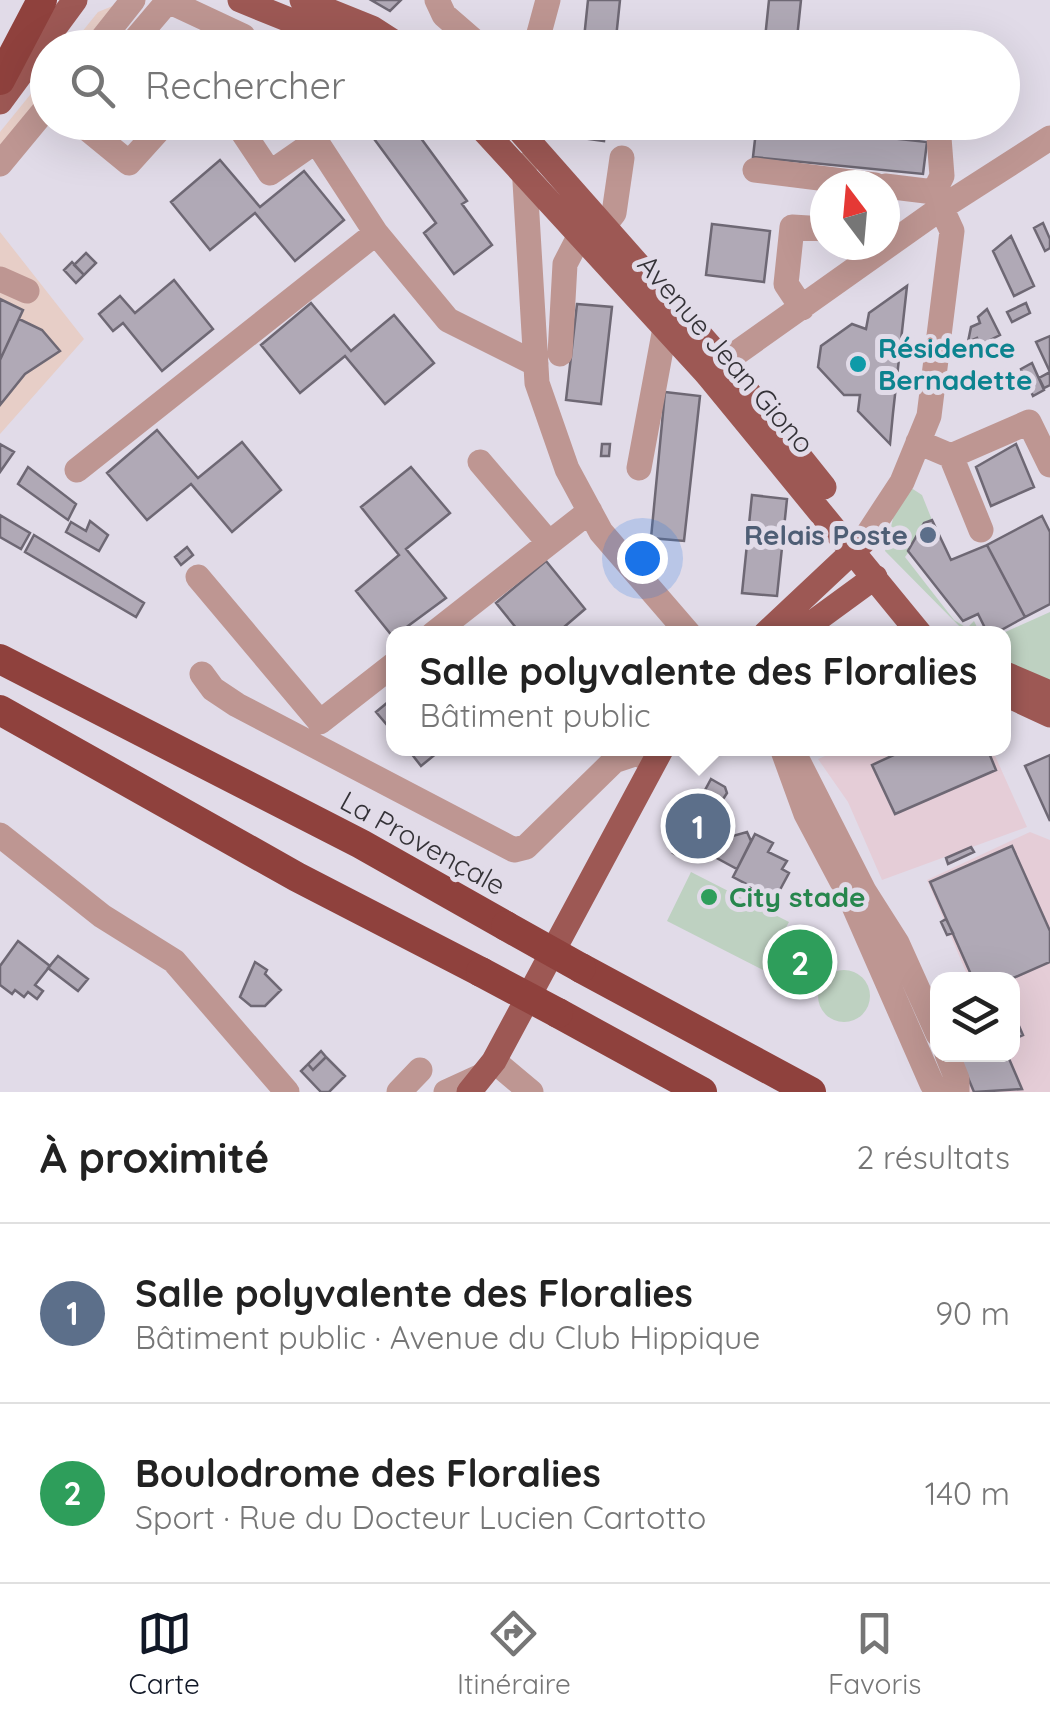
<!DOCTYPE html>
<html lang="fr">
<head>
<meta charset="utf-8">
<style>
	:root { --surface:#fff; --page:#f6f6f6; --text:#222; --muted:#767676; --line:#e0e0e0; --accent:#111827 }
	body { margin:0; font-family:Quicksand,sans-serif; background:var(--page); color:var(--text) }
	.controls { position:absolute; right:30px; bottom:30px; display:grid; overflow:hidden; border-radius:20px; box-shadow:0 10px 40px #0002 }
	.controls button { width:90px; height:90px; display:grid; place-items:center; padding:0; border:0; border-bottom:2px solid var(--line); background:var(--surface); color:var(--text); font:50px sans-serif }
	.compass { position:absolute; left:810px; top:170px; width:90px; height:90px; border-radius:50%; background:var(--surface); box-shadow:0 10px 40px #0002; rotate:344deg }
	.you { position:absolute; left:642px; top:558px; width:35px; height:35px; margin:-25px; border:8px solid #fff; border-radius:50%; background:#1a73e8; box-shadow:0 0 0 15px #1a73e833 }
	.badge { display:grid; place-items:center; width:65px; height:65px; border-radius:50%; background:var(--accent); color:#fff; font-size:32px; font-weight:700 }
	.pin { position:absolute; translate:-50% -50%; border:5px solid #fff; box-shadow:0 2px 10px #0006 }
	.popup { position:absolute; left:386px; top:626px; width:625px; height:130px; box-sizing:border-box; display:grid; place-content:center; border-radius:20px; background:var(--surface); filter:drop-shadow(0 2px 8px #0005); font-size:32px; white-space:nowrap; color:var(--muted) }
	.popup b { font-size:38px; color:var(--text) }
	.popup::after { content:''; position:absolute; left:50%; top:100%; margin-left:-20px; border:20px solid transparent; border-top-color:var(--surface) }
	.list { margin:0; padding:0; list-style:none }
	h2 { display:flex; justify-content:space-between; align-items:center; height:130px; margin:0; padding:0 40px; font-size:42px }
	h2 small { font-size:32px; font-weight:400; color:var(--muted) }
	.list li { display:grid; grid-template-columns:65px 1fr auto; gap:30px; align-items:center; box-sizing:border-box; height:180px; padding:0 40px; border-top:2px solid var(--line) }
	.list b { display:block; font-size:38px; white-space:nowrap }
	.list p { margin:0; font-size:32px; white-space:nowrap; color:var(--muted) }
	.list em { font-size:32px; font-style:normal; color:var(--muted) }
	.icon { flex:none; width:55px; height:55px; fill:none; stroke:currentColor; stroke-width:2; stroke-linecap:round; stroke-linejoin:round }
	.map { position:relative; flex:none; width:1050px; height:1092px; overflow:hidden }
	.search { position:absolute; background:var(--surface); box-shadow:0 10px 40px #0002; left:30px; right:30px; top:30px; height:110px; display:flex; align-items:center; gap:25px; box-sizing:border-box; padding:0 35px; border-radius:55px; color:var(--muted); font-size:38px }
	.sheet { height:490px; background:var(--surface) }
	nav { display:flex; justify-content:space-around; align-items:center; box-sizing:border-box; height:140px; border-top:2px solid var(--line); background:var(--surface); font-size:28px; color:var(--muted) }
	nav a { display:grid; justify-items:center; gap:5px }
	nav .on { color:var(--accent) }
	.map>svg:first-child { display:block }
	.industrial { fill:#e7cec7 }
	.education { fill:#e5cdd7 }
	.green { fill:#bed1c1 }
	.building { fill:#b0a9b6; stroke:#6e6874; stroke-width:2.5 }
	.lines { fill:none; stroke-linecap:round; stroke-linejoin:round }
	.minor { stroke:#be9692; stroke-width:25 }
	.major { stroke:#9d5854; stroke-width:25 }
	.highway { stroke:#8f413d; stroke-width:30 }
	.highway-bridge { stroke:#8f413d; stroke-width:30 }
	.culture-dot { fill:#0f9aa8; stroke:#e1dbe8; stroke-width:4 }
	.service-dot { fill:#5c6f8a; stroke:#e1dbe8; stroke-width:4 }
	.leisure-dot { fill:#2e9e5b; stroke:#e1dbe8; stroke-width:4 }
	.labels { text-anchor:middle; stroke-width:10; stroke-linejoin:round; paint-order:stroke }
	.culture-label { font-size:28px; font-weight:bold; fill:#0d838f; stroke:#e1dbe8; text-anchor:start }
	.street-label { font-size:28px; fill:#343237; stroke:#e1dbe8 }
	.service-label { font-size:28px; font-weight:bold; fill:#4e5e75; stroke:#e1dbe8; text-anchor:end }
	.leisure-label { font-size:28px; font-weight:bold; fill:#27864d; stroke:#e1dbe8; text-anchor:start }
</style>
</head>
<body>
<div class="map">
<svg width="1050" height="1092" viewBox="0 0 1050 1092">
	<rect width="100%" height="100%" fill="#e1dbe8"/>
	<path class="industrial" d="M120 3 105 47 69 48 98 12Z
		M47 74V119L0 177V132Z
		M0 232 84 339 0 434Z"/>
	<path class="education" d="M842 749H992L1027 827 882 880 848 802 818 759Z
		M1030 832 1050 840V1092H968L953 1055 1012 1054V979H969L927 880Z"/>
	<path class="green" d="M902 482 922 495 932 520 905 557 954 620 967 628 974 621 980 633H966L885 551Z
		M1050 612V686L1003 666 1001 634Z
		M691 872 789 922 763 970 667 921Z
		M796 928 830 946 803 998 770 978Z
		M818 996a26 26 0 1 1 52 0a26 26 0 1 1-52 0Z"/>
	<path class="building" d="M371 0H401L390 11Z
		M588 0H620L615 48H583Z
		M769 0H801L796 48H764Z
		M868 33 922 39 921 48H867Z
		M100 122H135L116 136Z
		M382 122H409L467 201 462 204 492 245 454 274 424 233 436 223 369 132Z
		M575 122H606L604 141 574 137Z
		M757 122H789L788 127 927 142 923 174 753 157Z
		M220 160 260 207 304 171 344 220 295 261 255 213 210 250 171 202Z
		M1043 223 1050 239V248L1045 251 1034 228Z
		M712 224 770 231 764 282 706 275Z
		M1011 236 1034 286 1014 296 993 251Z
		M86 253 96 263 84 275 74 265Z
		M72 262 84 275 76 283 64 270Z
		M174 280 213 329 162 371 123 323 113 331 99 314 120 296 135 313Z
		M907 286 893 413 890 444 858 411 860 395H844L818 367 821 346 852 324 866 329 869 313Z
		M0 299 23 310 0 360Z
		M311 303 351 351 394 315 434 363 385 404 345 356 300 393 261 345Z
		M1026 303 1030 313 1012 322 1007 312Z
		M577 304 612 307 601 404 566 400Z
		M987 309 1000 335 980 345 977 338 968 342 971 327 980 323 978 317Z
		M19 319 42 330 60 351 25 374 0 405V360Z
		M1050 336V372L1036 342Z
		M1032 363 1044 390 1033 396 1021 369Z
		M1050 372V385L1044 388 1039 378Z
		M665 392 700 396 684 541 651 538Z
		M157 430 198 478 242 442 281 490 232 532 191 484 147 520 107 473Z
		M0 444 14 452 0 472Z
		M602 444H610L609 456H601Z
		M1016 444 1034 487 991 506 976 467Z
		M28 467 76 504 68 520 18 484Z
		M411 467 450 513 406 549 446 598 393 637 356 591 399 555 361 507Z
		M752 495 787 499 777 596 742 593Z
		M0 515 30 533 21 549 0 537Z
		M1042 516 1050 532V604L1025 617 987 545Z
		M932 520 951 560 987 545 1025 617 994 634H988L978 614 963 621 908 551 924 523Z
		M90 521 108 535 99 551 66 532 71 522 86 531Z
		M34 535 144 603 136 617 25 552Z
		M187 547 193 555 181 565 175 557Z
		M546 561 585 609 556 634H521L496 603Z
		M393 698V732L376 712Z
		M407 748H443L421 766Z
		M909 748H987L996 770 895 814 872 765Z
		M1050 755V821L1025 766Z
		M711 779 725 787 727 793 713 815 697 805Z
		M697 805 713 815 716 809 722 812 723 830 733 836 747 832 751 841 737 869 713 856 715 852 708 848 687 854 684 859 673 853 677 846 668 826 676 812Z
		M755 834 773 843 768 852 787 861 782 869 789 873 775 899 733 877Z
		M1012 846 1050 931V962L1011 979H973L930 882Z
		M971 847 974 852 948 864 946 858Z
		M946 919 953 933 947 935 941 922Z
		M18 941 50 966 35 985 43 991 37 999 28 992 24 997 15 990 12 994 0 985V966Z
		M58 956 88 979 78 991 48 968Z
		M255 962 267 970 265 974 281 990 265 1006H251L240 997Z
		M1012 1010 1023 1035 1012 1040Z
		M321 1051 326 1057 313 1070 308 1064Z
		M958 1054H1007L1022 1089 974 1092Z
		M326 1057 345 1076 329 1092H321L301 1071 308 1064 313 1070Z"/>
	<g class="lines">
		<path class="minor" d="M437 0 444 15 482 48
			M95 48 133 0
			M128 48 168 1 243 36
			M535 48 548 0
			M79 122 129 163 166 122
			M236 122 270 173 316 141 376 233 448 320 536 364
			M911 122 938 125 942 176 934 192
			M0 164 48 106
			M524 165 537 383 567 469 601 532 689 634
			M755 170 875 185
			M593 240 614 213 622 158
			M0 279 27 291
			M802 308 786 284 792 227 825 229
			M560 354 565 264 581 233
			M707 374 941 208 1050 138
			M918 442 951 456 1029 422 1050 465
			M951 456 981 530
			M480 462 549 543
			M639 468 665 328 677 316
			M77 470 376 233
			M864 540 902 482 929 416 952 231 934 192 885 186
			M198 577 320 722 393 665
			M433 634 590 511
			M202 674 213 689 237 705 514 850 526 847 614 761 635 754 654 759
			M782 748 806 814 849 895 932 1084 941 1092
			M799 763 864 891 897 943 938 1034
			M0 835 102 916 174 961 287 1092
			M947 1054 957 1079V1092
			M494 1061 531 1092
			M399 1092 420 1070
			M446 1092 481 1076"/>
		<path class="major" d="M240 0 359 48
			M302 0 372 28 403 48
			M0 102 75 0
			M476 122 707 374 920 634
			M512 122 724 362 824 487
			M765 634 864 541
			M797 634 875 577
			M1003 673 1050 693
			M1003 693 1050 715
			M469 1092 494 1061 662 748"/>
		<path class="highway" d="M0 80 42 0
			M0 659 361 844 506 926
			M0 710 297 877 481 972
			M581 968 811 1092
			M558 1013 702 1092"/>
		<path class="highway-bridge" d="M506 926 581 968
			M481 972 558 1013"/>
	</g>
	<circle class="culture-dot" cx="858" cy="364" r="10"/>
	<circle class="service-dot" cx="928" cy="535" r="10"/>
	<circle class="leisure-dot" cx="709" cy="897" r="10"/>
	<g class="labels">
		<g class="culture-label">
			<text x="878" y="358">Résidence<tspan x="878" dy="32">Bernadette</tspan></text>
		</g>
		<g class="street-label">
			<text transform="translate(726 354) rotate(49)" y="10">Avenue Jean Giono</text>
			<text transform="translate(423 843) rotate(29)" y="10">La Provençale</text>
		</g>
		<g class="service-label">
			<text x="908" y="545">Relais Poste</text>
		</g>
		<g class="leisure-label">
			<text x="729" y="907">City stade</text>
		</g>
	</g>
</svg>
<div class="controls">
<button><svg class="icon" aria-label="layers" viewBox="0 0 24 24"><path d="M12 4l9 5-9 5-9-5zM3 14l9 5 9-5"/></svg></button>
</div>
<svg class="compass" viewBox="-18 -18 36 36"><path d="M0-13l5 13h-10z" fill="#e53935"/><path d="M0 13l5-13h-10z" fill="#767676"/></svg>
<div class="you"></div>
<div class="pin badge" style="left:698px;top:826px;background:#5c6f8a">1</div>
<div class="popup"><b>Salle polyvalente des Floralies</b>Bâtiment public</div>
<div class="pin badge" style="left:800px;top:962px;background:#2e9e5b">2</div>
<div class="search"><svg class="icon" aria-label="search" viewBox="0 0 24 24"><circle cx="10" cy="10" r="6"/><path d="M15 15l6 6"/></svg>Rechercher</div>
</div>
<section class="sheet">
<h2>À proximité<small>2 résultats</small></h2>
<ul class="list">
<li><span class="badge" style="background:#5c6f8a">1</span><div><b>Salle polyvalente des Floralies</b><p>Bâtiment public · Avenue du Club Hippique</p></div><em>90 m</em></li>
<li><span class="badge" style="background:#2e9e5b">2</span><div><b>Boulodrome des Floralies</b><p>Sport · Rue du Docteur Lucien Cartotto</p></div><em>140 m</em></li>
</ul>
</section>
<nav>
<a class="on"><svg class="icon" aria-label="map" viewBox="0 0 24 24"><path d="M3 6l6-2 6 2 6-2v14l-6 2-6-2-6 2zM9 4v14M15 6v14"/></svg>Carte</a>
<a><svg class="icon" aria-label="directions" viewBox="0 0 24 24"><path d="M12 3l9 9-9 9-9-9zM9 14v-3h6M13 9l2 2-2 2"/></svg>Itinéraire</a>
<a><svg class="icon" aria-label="saved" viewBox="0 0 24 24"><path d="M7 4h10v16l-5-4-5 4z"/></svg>Favoris</a>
</nav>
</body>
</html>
